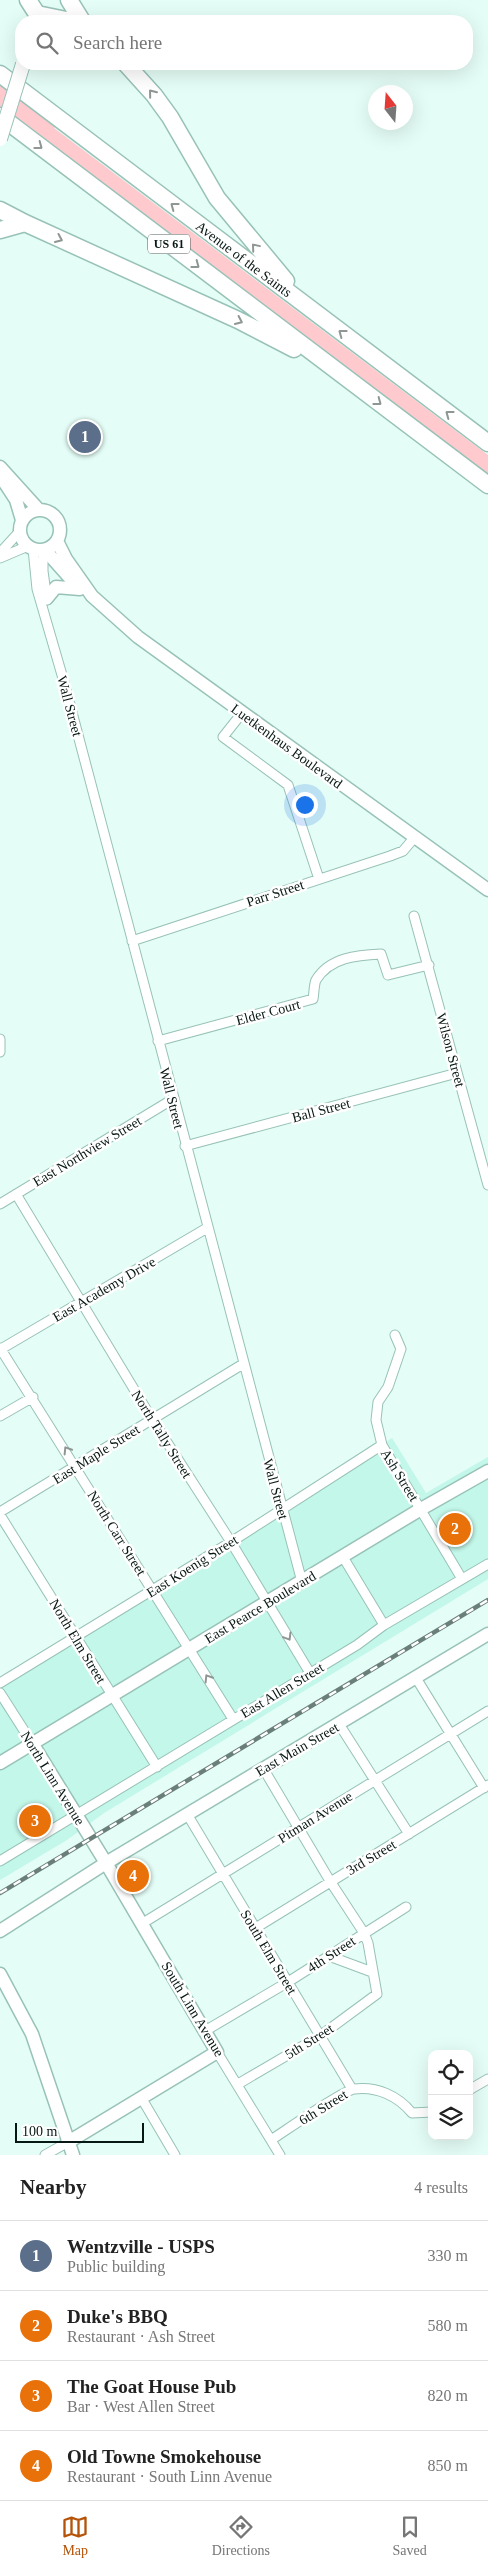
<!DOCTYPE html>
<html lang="en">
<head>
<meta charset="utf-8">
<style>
	:root { --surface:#fff; --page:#f6f6f6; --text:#222; --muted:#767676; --line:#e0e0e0; --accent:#b45309 }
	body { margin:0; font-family:"Times New Roman",serif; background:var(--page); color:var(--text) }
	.controls { position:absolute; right:15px; bottom:15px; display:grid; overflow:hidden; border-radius:10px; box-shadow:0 5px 20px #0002 }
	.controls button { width:45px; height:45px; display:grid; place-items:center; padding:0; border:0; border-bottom:1px solid var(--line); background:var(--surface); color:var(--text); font:25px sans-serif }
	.compass { position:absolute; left:368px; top:85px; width:45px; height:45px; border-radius:50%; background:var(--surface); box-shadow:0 5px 20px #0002; rotate:343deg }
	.scale { position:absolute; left:15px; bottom:12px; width:129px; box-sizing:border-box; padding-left:5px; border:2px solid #071714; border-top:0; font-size:14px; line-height:18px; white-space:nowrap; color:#071714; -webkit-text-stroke:4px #fff; paint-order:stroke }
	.you { position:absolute; left:304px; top:804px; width:18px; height:18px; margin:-12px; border:4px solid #fff; border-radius:50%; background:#1a73e8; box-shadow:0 0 0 8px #1a73e833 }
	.badge { display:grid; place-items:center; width:32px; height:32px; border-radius:50%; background:var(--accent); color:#fff; font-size:16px; font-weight:700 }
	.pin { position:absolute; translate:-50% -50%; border:2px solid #fff; box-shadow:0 1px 5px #0006 }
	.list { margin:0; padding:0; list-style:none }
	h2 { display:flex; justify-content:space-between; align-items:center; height:65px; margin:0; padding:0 20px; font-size:21px }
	h2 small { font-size:16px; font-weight:400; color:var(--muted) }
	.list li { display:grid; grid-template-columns:32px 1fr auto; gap:15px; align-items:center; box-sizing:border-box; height:70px; padding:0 20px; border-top:1px solid var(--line) }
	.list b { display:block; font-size:19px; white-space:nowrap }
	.list p { margin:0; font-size:16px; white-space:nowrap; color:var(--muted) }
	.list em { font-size:16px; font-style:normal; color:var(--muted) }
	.icon { flex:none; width:28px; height:28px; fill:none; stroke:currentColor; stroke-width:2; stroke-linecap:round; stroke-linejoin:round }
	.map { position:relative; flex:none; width:488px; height:2155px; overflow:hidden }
	.search { position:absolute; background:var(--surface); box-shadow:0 5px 20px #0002; left:15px; right:15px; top:15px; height:55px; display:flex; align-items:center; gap:12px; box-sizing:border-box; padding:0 18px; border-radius:20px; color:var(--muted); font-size:19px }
	.sheet { height:345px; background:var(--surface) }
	nav { display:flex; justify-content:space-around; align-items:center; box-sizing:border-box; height:70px; border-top:1px solid var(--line); background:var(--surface); font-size:14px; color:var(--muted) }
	nav a { display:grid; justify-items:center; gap:2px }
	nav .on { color:var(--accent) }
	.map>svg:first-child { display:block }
	.built { fill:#c2f7e9 }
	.green { fill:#fecace }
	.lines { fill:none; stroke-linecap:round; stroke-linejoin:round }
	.street-casing { stroke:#98c2b7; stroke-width:11 }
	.secondary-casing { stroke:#98c2b7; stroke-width:15 }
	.highway-casing { stroke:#98c2b7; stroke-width:19 }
	.street { stroke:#fff; stroke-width:9 }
	.secondary { stroke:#fff; stroke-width:12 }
	.highway { stroke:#fff; stroke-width:16 }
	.rail-casing { stroke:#6b7f7a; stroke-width:4.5 }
	.rail { stroke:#fff; stroke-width:2.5; stroke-dasharray:8; stroke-linecap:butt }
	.primary-bridge-casing { stroke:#98c2b7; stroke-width:16; stroke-linecap:butt }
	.primary-bridge { stroke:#fff; stroke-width:14 }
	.oneway { stroke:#8f9795 }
	.labels { text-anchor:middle; stroke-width:5; stroke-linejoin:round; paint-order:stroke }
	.shield { fill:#fff; stroke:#515d5a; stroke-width:1 }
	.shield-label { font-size:12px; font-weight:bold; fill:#071714 }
	.street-label { font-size:14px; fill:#071714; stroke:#fff }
</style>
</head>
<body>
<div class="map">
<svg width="488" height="2155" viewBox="0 0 488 2155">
	<rect width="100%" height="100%" fill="#e4fdf6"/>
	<path class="built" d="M392 1438 426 1493 488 1457V1579L104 1813 67 1840 0 1880V1683L231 1542Z"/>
	<path class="green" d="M0 81 57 125 54 128 488 455V478L0 110Z"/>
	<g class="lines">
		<g class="street-casing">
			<path id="street" d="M33 549 37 589 64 682 302 1582
				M43 550V571L47 600
				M0 553 20 531
				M0 558 28 546
				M242 713 223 737 288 785 319 879
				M414 916 488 1185
				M132 941 390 856 403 851 414 838
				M0 1039V1052
				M158 1041 313 999C314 994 314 984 316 980 330 957 358 955 381 954L388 975 429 965
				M185 1146 457 1073
				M16 1194 152 1419 231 1542 310 1673
				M0 1204 173 1099
				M395 1335 401 1349 388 1387 378 1402 376 1420 382 1445 462 1579
				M0 1348 233 1719
				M1 1349 207 1228
				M0 1416 33 1397
				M0 1512 243 1364
				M0 1515 157 1767
				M343 1557 384 1625
				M416 1678 484 1788
				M0 1683 231 1542 382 1445
				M0 1693 32 1743
				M339 1724 409 1834
				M187 1814 352 2089
				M0 1861 357 1645 384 1625 488 1564
				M143 1923 488 1711
				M254 1929 488 1785
				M329 1956 372 1972
				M205 2031 288 1982 406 1907
				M217 2052 280 2155
				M238 2084 320 2036 377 1994 368 1943 364 1933 330 1881 263 1768
				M469 2090 488 2079
				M142 2099 175 2155
				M271 2140C285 2131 342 2091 354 2089 377 2086 398 2096 412 2113L432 2112
				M45 2155 70 2141"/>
		</g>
		<g class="secondary-casing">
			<path id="secondary" d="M0 467 38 509
				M3 480 16 500 22 520
				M20 530a20 20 0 1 1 40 0a20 20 0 1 1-40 0Z
				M57 541 66 559 92 596 138 637 488 890
				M45 550 78 587
				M47 598 56 587 80 589
				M32 1743 106 1863 217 2052 70 2141
				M0 1763 421 1509 488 1471
				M0 1931 106 1863 488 1634
				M0 1974 32 2034 73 2155"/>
		</g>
		<g class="highway-casing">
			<path id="highway" d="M28 0 37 14 71 21
				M69 0 82 21
				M126 64 154 95 170 117 217 198 286 281
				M0 74 488 443
				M0 116 488 485
				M0 210 25 223 238 320 294 349
				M0 230 25 223"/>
		</g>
		<use href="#street" class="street"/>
		<use href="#secondary" class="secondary"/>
		<use href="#highway" class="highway"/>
		<g class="rail-casing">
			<path id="rail" d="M0 1893 488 1600"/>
		</g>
		<use href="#rail" class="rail"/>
		<g class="primary-bridge-casing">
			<path id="primary-bridge" d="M0 139 23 64"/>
		</g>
		<use href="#primary-bridge" class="primary-bridge"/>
	</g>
	<defs><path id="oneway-chevron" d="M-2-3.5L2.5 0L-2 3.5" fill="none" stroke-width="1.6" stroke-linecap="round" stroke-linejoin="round" transform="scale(1.25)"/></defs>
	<g class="oneway">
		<use href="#oneway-chevron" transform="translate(152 93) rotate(-129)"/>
		<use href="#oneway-chevron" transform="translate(39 146) rotate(37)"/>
		<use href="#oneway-chevron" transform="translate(174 206) rotate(-143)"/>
		<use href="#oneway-chevron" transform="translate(59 239) rotate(24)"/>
		<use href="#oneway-chevron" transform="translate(255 247) rotate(-130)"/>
		<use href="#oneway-chevron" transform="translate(196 265) rotate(37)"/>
		<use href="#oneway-chevron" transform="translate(239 321) rotate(25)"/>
		<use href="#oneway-chevron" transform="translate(342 333) rotate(-143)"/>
		<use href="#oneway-chevron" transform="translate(378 402) rotate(37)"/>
		<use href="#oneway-chevron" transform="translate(449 414) rotate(-143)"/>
		<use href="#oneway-chevron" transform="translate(67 1450) rotate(-122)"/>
		<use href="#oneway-chevron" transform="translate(288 1637) rotate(59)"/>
		<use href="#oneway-chevron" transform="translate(208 1678) rotate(-122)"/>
	</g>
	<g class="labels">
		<rect class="shield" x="148" y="234.5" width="42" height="19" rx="4"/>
		<g class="shield-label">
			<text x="169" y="248">US 61</text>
		</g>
		<g class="street-label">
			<text transform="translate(244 259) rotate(37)" y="5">Avenue of the Saints</text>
			<text transform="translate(70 706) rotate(75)" y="5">Wall Street</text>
			<text transform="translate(287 746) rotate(36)" y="5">Luetkenhaus Boulevard</text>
			<text transform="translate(275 893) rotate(-18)" y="5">Parr Street</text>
			<text transform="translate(268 1012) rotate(-15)" y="5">Elder Court</text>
			<text transform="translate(451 1050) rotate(75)" y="5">Wilson Street</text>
			<text transform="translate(172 1098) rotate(76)" y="5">Wall Street</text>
			<text transform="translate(321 1110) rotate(-15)" y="5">Ball Street</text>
			<text transform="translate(87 1151) rotate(-31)" y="5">East Northview Street</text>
			<text transform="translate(104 1289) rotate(-30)" y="5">East Academy Drive</text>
			<text transform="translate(162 1434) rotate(58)" y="5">North Tally Street</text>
			<text transform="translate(96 1454) rotate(-32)" y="5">East Maple Street</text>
			<text transform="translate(400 1475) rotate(58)" y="5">Ash Street</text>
			<text transform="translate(276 1489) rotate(75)" y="5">Wall Street</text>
			<text transform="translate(117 1533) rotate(58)" y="5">North Carr Street</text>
			<text transform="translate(192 1566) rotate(-32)" y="5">East Koenig Street</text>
			<text transform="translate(260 1607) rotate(-31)" y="5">East Pearce Boulevard</text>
			<text transform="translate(78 1641) rotate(59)" y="5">North Elm Street</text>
			<text transform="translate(282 1690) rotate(-31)" y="5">East Allen Street</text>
			<text transform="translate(297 1749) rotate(-30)" y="5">East Main Street</text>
			<text transform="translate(53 1778) rotate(58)" y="5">North Linn Avenue</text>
			<text transform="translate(315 1817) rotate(-32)" y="5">Pitman Avenue</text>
			<text transform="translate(371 1857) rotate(-31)" y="5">3rd Street</text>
			<text transform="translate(269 1952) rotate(59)" y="5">South Elm Street</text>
			<text transform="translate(331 1954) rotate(-33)" y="5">4th Street</text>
			<text transform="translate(193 2009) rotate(59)" y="5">South Linn Avenue</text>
			<text transform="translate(309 2041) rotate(-32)" y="5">5th Street</text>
			<text transform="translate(323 2107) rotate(-32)" y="5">6th Street</text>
		</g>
	</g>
</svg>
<div class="controls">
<button><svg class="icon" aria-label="locate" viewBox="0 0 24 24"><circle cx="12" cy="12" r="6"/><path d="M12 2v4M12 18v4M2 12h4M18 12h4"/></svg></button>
<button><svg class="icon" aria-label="layers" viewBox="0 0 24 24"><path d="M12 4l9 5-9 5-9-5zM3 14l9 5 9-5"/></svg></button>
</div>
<svg class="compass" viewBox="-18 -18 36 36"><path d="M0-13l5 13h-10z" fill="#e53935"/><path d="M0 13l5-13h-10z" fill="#767676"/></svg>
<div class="scale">100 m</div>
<div class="you"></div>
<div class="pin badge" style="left:85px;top:437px;background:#5c6f8a">1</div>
<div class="pin badge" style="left:455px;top:1529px;background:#e8710a">2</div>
<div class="pin badge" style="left:35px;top:1821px;background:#e8710a">3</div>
<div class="pin badge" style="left:133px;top:1876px;background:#e8710a">4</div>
<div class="search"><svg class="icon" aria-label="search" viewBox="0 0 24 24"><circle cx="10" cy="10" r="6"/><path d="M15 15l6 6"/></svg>Search here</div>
</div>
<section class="sheet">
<h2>Nearby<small>4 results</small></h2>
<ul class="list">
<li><span class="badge" style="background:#5c6f8a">1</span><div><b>Wentzville - USPS</b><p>Public building</p></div><em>330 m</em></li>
<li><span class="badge" style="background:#e8710a">2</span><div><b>Duke's BBQ</b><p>Restaurant · Ash Street</p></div><em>580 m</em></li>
<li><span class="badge" style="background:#e8710a">3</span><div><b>The Goat House Pub</b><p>Bar · West Allen Street</p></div><em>820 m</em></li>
<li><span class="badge" style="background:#e8710a">4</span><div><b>Old Towne Smokehouse</b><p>Restaurant · South Linn Avenue</p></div><em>850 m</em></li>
</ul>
</section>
<nav>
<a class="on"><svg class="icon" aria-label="map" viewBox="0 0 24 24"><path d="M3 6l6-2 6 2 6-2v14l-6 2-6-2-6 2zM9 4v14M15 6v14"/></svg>Map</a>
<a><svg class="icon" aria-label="directions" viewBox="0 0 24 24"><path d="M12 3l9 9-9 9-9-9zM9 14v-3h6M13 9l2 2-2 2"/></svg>Directions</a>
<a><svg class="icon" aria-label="saved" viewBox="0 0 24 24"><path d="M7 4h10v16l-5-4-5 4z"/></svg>Saved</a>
</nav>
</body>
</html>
